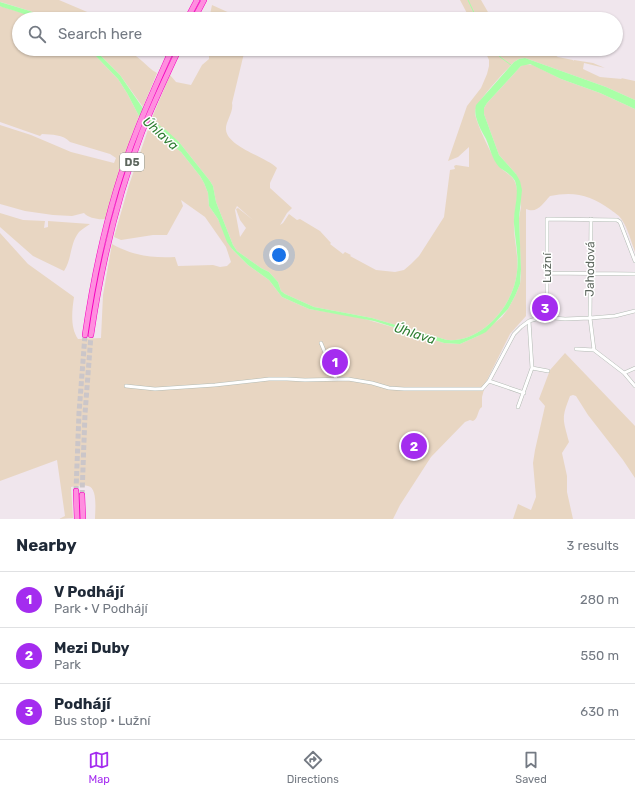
<!DOCTYPE html>
<html lang="en">
<head>
<meta charset="utf-8">
<style>
	:root { --surface:#fff; --page:#f2f2f3; --text:#1f2937; --muted:#747a83; --line:#e0e1e3; --accent:#a42cef }
	body { margin:0; font-family:Rubik,sans-serif; background:var(--page); color:var(--text) }
	.you { position:absolute; left:279px; top:255px; width:14px; height:14px; margin:-10px; border:3px solid #fff; border-radius:50%; background:#1a73e8; box-shadow:0 0 0 6px #1a73e833 }
	.badge { display:grid; place-items:center; width:26px; height:26px; border-radius:50%; background:var(--accent); color:#fff; font-size:13px; font-weight:700 }
	.pin { position:absolute; translate:-50% -50%; border:2px solid #fff; box-shadow:0 1px 4px #0006 }
	.list { margin:0; padding:0; list-style:none }
	h2 { display:flex; justify-content:space-between; align-items:center; height:52px; margin:0; padding:0 16px; font-size:17px }
	h2 small { font-size:13px; font-weight:400; color:var(--muted) }
	.list li { display:grid; grid-template-columns:26px 1fr auto; gap:12px; align-items:center; box-sizing:border-box; height:56px; padding:0 16px; border-top:1px solid var(--line) }
	.list b { display:block; font-size:15px; white-space:nowrap }
	.list p { margin:0; font-size:13px; white-space:nowrap; color:var(--muted) }
	.list em { font-size:13px; font-style:normal; color:var(--muted) }
	.icon { flex:none; width:22px; height:22px; fill:none; stroke:currentColor; stroke-width:2; stroke-linecap:round; stroke-linejoin:round }
	.map { position:relative; flex:none; width:635px; height:519px; overflow:hidden }
	.search { position:absolute; background:var(--surface); box-shadow:0 1px 3px #0004; left:12px; right:12px; top:12px; height:44px; display:flex; align-items:center; gap:10px; box-sizing:border-box; padding:0 14px; border-radius:22px; color:var(--muted); font-size:15px }
	.sheet { height:220px; background:var(--surface) }
	nav { display:flex; justify-content:space-around; align-items:center; box-sizing:border-box; height:56px; border-top:1px solid var(--line); background:var(--surface); font-size:11px; color:var(--muted) }
	nav a { display:grid; justify-items:center; gap:2px }
	nav .on { color:var(--accent) }
	.map>svg:first-child { display:block }
	.green { fill:#e8d6c2; fill-rule:evenodd }
	.water { fill:#a9ffa7 }
	.lines { fill:none; stroke-linecap:round; stroke-linejoin:round }
	.stream { stroke:#a9ffa7; stroke-width:1 }
	.highway-tunnel { stroke:#cbc6c9; stroke-width:5; stroke-dasharray:5 2.5; stroke-linecap:butt }
	.street-casing { stroke:#b3bbb4; stroke-width:4 }
	.highway-casing { stroke:#f600bf; stroke-width:6 }
	.street { stroke:#fff; stroke-width:3 }
	.highway { stroke:#ff8edf; stroke-width:5 }
	.labels { text-anchor:middle; stroke-width:3; stroke-linejoin:round; paint-order:stroke }
	.shield { fill:#fff; stroke:#8e958e; stroke-width:1 }
	.shield-label { font-size:11px; font-weight:bold; fill:#5d675e }
	.street-label { font-size:12px; fill:#5d675e; stroke:#fff }
	.water-label { font-size:13px; font-style:italic; fill:#307f33; stroke:#fff }
</style>
</head>
<body>
<div class="map">
<svg width="635" height="519" viewBox="0 0 635 519">
	<rect width="100%" height="100%" fill="#f0e6ed"/>
	<path class="green" d="M0 0H59L92 14 99 19H50L30 11 4 3 0 2Z
		M460 0H481L492 19H470Z
		M212 5 243 19H209Z
		M0 6 29 15 39 19H19V49H89L118 79 127 93 139 116 119 172 106 219C99 220 88 218 84 213L72 216 53 215 25 211 0 204V125L31 135 71 152 114 163 116 158 110 154 70 142C63 134 52 135 42 134L40 136 0 122Z
		M94 49H127C132 54 137 56 142 61 147 65 151 70 157 73L143 107 120 75Z
		M209 49H245L232 103C234 112 225 122 226 130 228 147 266 157 277 168L270 183V188L292 208 287 213 280 225 283 223 289 214 297 220 300 219 320 231 331 243 330 244 343 254 345 252 351 255 350 256 376 270 395 272 404 270 411 264 419 256 444 217 450 170 455 169 454 166 456 165 469 167V147L458 157 448 161 467 106 481 88 487 74 489 66V60L484 49H544L558 57 573 60V61L574 60 593 63 605 68 584 63 583 69 600 77 622 79 621 78 635 81V100L606 87 525 58 519 59 514 62C506 71 476 101 475 112 474 119 494 161 500 167 504 172 512 175 515 182 520 194 515 208 514 221 513 238 519 255 517 272 514 305 482 343 447 340L372 318 314 307 285 294 281 291 278 282 269 272 261 268 237 251 233 245 216 202 213 186 210 181 179 142 151 120 170 75 176 82 191 85 202 65 209 59ZM237 206 253 220 238 208 236 209 240 220 246 228 240 237 235 210Z
		M526 64 533 65 561 79 600 93 635 109V252C631 241 628 229 622 220 620 216 615 213 611 210 591 195 574 191 550 196 543 203 538 214 526 209V316L510 334 486 382 482 397V407C477 410 479 418 473 421L470 420 465 422 431 457 400 505 393 519H95C95 511 98 488 88 486 83 484 76 486 71 487L73 518 59 519 65 516 57 460 0 481V233L28 264 74 297C72 311 70 327 78 339L101 338 103 295 112 244C134 256 151 258 175 257L178 266 213 265 220 267 227 266 231 262 226 247 205 217 181 200 183 206 167 235H153L121 240 114 237 129 185 149 127 181 152 200 176 204 183 208 193 209 206 218 219 232 249 248 265 269 280 282 297 309 309 358 317 406 331 444 343 460 344 478 336 502 317 508 309 515 296 520 284 521 276 519 218 521 207 516 174 499 155 484 114V108L487 103 521 66Z
		M0 213 23 220 45 221 44 228 48 227V221L90 224C86 227 82 229 79 232 70 243 72 259 64 271L33 256 0 227Z
		M565 353 635 426V478L623 460 588 415 576 396 573 395 570 396C561 419 563 419 569 442L562 453 567 476V492L573 519H513L518 504 531 510 536 497 533 463 535 450 545 406 539 399 550 370Z"/>
	<path class="water" d="M0 2 30 11 50 19C34 19 17 11 2 7L0 6Z
		M89 49H94L120 75 151 120 166 130 179 142 210 181 213 186 216 202 233 245 237 251 261 268 269 272 278 282 281 291 285 294 314 307 372 318 447 340C482 343 514 305 517 272 519 256 515 240 514 224 513 210 520 195 515 181 512 175 504 171 499 167 492 159 490 148 486 139 482 132 478 125 476 117 475 113 475 110 476 105L514 62 519 59 525 58 606 87 635 100V109L600 93 561 79 530 64 521 66 487 103 484 108V114L499 155 516 174 520 181 522 190 519 218 521 269 520 284 515 296 508 309 486 332 478 336 460 344 444 343 374 321 309 309 282 297 269 280 248 265 232 249 227 242 218 219 209 206 208 193 204 183 200 176 181 152 149 127 139 116 127 93 118 79Z"/>
	<g class="lines">
		<path class="stream" d="M468 0 477 19
			M495 49 500 57 511 65"/>
		<path class="highway-tunnel" d="M76 491 79 413 85 335
			M82 495 85 414 91 335"/>
		<g class="street-casing">
			<path id="street" d="M547 273 635 274
				M547 317V219L617 220 620 222 635 261
				M321 343 336 379
				M576 349 594 350 590 318 591 219
				M594 350 624 373 635 386
				M532 368 548 371
				M624 373 635 368
				M489 381 524 393
				M126 386 155 389 215 385 269 379H287L305 380 348 379 372 383 389 388 404 389H482L489 381 514 334 521 327 529 321 543 317 565 319 590 318 615 316 635 311
				M518 407 532 368 529 321"/>
		</g>
		<g class="highway-casing">
			<path id="highway" d="M187 19 197 0
				M194 19 204 0
				M85 335C95 266 111 195 137 130 148 102 160 76 172 49
				M91 335C101 267 117 197 142 132 153 104 166 77 179 49
				M76 491 77 519
				M82 495 83 519"/>
		</g>
		<use href="#street" class="street"/>
		<use href="#highway" class="highway"/>
	</g>
	<g class="labels">
		<rect class="shield" x="120" y="153" width="24" height="18" rx="3"/>
		<g class="shield-label">
			<text x="132" y="166">D5</text>
		</g>
		<g class="street-label">
			<text transform="translate(547 268) rotate(-90)" y="4">Lužní</text>
			<text transform="translate(590 269) rotate(-89)" y="4">Jahodová</text>
		</g>
		<g class="water-label">
			<text transform="translate(161 133) rotate(42)" y="5">Úhlava</text>
			<text transform="translate(415 333) rotate(18)" y="5">Úhlava</text>
		</g>
	</g>
</svg>
<div class="you"></div>
<div class="pin badge" style="left:335px;top:362px">1</div>
<div class="pin badge" style="left:414px;top:446px">2</div>
<div class="pin badge" style="left:545px;top:308px">3</div>
<div class="search"><svg class="icon" aria-label="search" viewBox="0 0 24 24"><circle cx="10" cy="10" r="6"/><path d="M15 15l6 6"/></svg>Search here</div>
</div>
<section class="sheet">
<h2>Nearby<small>3 results</small></h2>
<ul class="list">
<li><span class="badge">1</span><div><b>V Podhájí</b><p>Park · V Podhájí</p></div><em>280 m</em></li>
<li><span class="badge">2</span><div><b>Mezi Duby</b><p>Park</p></div><em>550 m</em></li>
<li><span class="badge">3</span><div><b>Podhájí</b><p>Bus stop · Lužní</p></div><em>630 m</em></li>
</ul>
</section>
<nav>
<a class="on"><svg class="icon" aria-label="map" viewBox="0 0 24 24"><path d="M3 6l6-2 6 2 6-2v14l-6 2-6-2-6 2zM9 4v14M15 6v14"/></svg>Map</a>
<a><svg class="icon" aria-label="directions" viewBox="0 0 24 24"><path d="M12 3l9 9-9 9-9-9zM9 14v-3h6M13 9l2 2-2 2"/></svg>Directions</a>
<a><svg class="icon" aria-label="saved" viewBox="0 0 24 24"><path d="M7 4h10v16l-5-4-5 4z"/></svg>Saved</a>
</nav>
</body>
</html>
